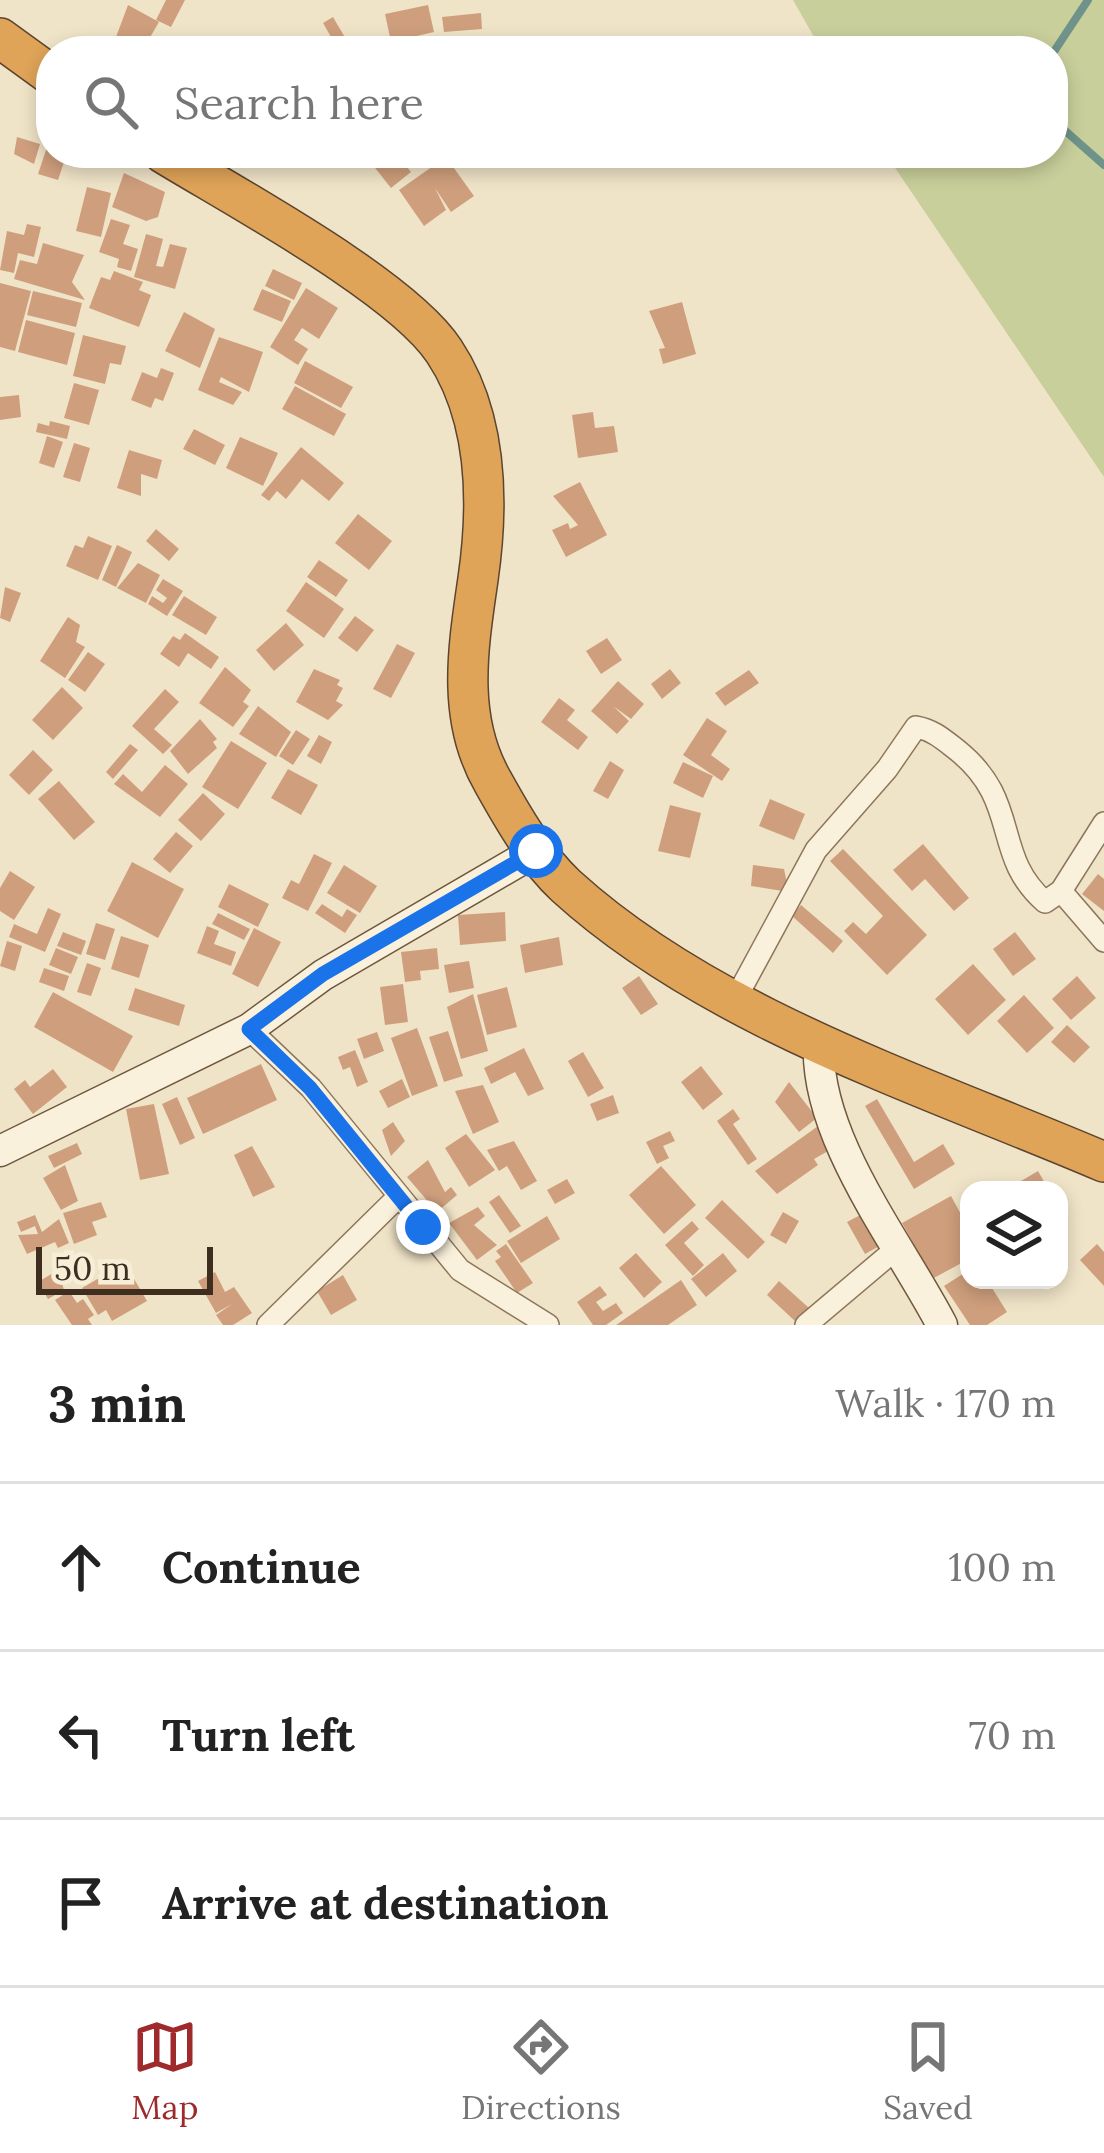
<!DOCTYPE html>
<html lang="en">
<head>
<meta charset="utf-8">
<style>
	:root { --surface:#fff; --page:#f2f2f2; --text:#222; --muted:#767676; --line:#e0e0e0; --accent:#9e2a2b }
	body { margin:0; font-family:Lora,serif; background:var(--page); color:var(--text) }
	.controls { position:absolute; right:36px; bottom:36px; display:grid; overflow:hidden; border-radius:24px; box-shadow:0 6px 18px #0003 }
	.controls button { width:108px; height:108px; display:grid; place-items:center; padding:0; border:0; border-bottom:3px solid var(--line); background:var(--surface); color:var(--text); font:60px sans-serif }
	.scale { position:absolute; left:36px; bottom:30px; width:177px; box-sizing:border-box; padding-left:12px; border:6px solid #3d2e20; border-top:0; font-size:33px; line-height:42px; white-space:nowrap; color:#3d2e20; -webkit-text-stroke:9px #f7eed8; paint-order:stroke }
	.stop { position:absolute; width:36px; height:36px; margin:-27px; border:9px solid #1a73e8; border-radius:50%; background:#fff }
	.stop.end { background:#1a73e8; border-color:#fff; box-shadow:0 3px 12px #0008 }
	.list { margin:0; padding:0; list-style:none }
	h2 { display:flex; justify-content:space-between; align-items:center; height:156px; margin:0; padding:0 48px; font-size:51px }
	h2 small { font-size:39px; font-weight:400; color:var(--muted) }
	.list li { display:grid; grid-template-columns:78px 1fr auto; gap:36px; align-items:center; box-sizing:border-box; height:168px; padding:0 48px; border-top:3px solid var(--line) }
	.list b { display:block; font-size:45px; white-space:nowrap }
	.list em { font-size:39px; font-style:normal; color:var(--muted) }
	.icon { flex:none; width:66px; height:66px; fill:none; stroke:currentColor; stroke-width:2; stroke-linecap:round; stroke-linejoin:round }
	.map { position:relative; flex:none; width:1104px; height:1325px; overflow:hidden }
	.search { position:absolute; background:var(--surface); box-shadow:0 6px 18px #0003; left:36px; right:36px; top:36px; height:132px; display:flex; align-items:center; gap:30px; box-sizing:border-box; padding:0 42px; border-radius:48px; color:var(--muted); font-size:45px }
	.sheet { height:660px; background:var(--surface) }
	nav { display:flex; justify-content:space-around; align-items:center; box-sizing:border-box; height:168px; border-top:3px solid var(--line); background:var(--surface); font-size:33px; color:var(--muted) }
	nav a { display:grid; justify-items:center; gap:6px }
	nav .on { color:var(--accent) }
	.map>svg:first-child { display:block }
	.green { fill:#c9cf9b }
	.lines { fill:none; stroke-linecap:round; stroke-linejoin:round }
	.stream { stroke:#6f938a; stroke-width:8 }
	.building { fill:#cf9f7d }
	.street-casing { stroke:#8d765c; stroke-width:24 }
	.secondary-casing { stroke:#6f573f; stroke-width:33 }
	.highway-casing { stroke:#5b4430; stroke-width:42 }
	.street { stroke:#faf1dc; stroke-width:21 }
	.secondary { stroke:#faf1dc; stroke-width:30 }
	.highway { stroke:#e0a458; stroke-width:39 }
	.route { stroke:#1a73e8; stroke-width:15 }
</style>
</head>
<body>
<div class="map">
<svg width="1104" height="1325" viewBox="0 0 1104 1325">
	<rect width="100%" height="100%" fill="#f0e4c8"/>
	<path class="green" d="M793 0H1104V477L885 153H1053V51H822Z"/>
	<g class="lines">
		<path class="stream" d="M1053 53 1088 0
			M1053 120 1104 165"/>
	</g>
	<path class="building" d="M166 0H185L171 27 156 20Z
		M128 5 159 22 142 51 113 45Z
		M428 5 434 32 391 42 385 14Z
		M481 13 482 29 444 32 442 17Z
		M333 17 353 51H339L323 23Z
		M51 135V153H67L58 180 38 174Z
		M17 137 40 144 34 164 14 154Z
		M375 153H396L411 172 391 188 368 159Z
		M446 157 474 196 451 212 435 188 446 210 424 226 399 190Z
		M124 173 165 192 158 217 146 221 112 207Z
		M87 187 111 193 101 237 76 231Z
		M111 219 130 225 123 244 138 249 131 271 117 267 119 259 99 252Z
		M27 224 41 227 34 257 18 253 14 273 0 270 7 231 24 235Z
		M146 234 163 239 156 266 163 267 170 244 187 248 175 289 134 277Z
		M43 243 84 255 72 282 85 300 14 279 20 260 37 264Z
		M273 269 302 283 294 300 265 286Z
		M114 271 143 282 139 290 151 295 139 327 89 308 101 277 110 280Z
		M0 283 31 291 15 351 0 347Z
		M306 288 338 308 319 339 302 328 294 340 308 349 298 365 270 347Z
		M262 289 291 301 282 322 253 310Z
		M33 291 82 303 76 327 27 315Z
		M682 302 696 354 663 364 659 349 665 348 649 311Z
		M184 312 215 329 200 368 165 351Z
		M26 320 75 333 67 365 18 352Z
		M83 335 126 346 121 365 110 363 105 384 73 376Z
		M219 337 263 352 249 392 221 377 219 382 242 392 233 405 198 390Z
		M305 361 353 387 341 408 294 383Z
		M161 368 174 373 163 401 155 398 151 408 131 400 142 372 157 378Z
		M74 383 99 390 89 425 64 418Z
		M295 386 346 414 334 436 282 409Z
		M19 395 21 417 0 420V397Z
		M593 412 595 428 614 426 618 452 578 458 572 415Z
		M50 421 70 426 67 439 36 432 38 423 49 426Z
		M194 429 225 445 215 465 183 449Z
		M47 436 63 442 54 468 39 463Z
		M240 437 278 453 263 486 226 468Z
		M74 443 90 448 80 482 63 477Z
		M301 447 344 483 329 501 302 479 286 499 277 491 269 501 261 495Z
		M129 450 162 460 157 479 141 474V496L117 488Z
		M580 482 607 535 566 557 552 530 568 523 570 529 578 525 553 496Z
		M358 514 392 541 369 570 335 543Z
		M156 529 179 549 169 561 146 541Z
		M88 536 112 546 98 580 66 566 75 545 83 548Z
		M117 545 132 552 116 587 102 580Z
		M319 560 348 580 336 597 307 577Z
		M138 563 160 575 146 603 117 588Z
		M163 579 183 591 167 616 148 604 152 596 163 603 167 598 156 590Z
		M306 582 344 609 324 638 286 611Z
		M5 587 21 593 10 622 0 618Z
		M184 596 217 617 206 635 172 615Z
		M355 616 374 630 357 652 338 638Z
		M68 617 80 625 76 642 85 647 65 678 40 661Z
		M286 623 304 645 274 671 256 650Z
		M185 633 219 657 211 669 188 653 179 667 160 654 173 636 180 640Z
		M607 638 622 660 601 674 586 651Z
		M397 644 415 653 391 698 373 689Z
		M88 652 105 664 85 692 68 680Z
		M225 667 251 690 243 702 249 706 233 727 199 703Z
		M314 669 340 680 337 685 343 688 336 701 343 705 328 720 296 702Z
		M670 669 681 683 662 699 651 684Z
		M749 670 759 683 725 706 715 693Z
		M618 681 644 704 631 719 613 706 629 721 617 734 591 711Z
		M62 687 83 708 53 740 32 720Z
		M165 689 179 702 154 729 172 745 163 754 132 726Z
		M559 698 575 710 567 720 588 737 578 750 541 722Z
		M258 706 291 732 276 757 239 734Z
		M707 718 727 731 711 755 730 769 722 781 683 755Z
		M200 719 217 739 213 742 217 748 188 774 170 751Z
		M296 730 310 739 293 765 279 756Z
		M319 735 332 742 321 764 307 756Z
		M231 741 267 763 238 809 202 787Z
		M130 744 138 750 113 779 106 772Z
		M33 750 53 770 29 795 9 775Z
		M610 761 624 770 608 799 593 791Z
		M683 762 713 776 703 798 673 783Z
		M165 765 188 784 160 817 114 784 123 774 142 792Z
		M288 769 318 785 301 815 271 798Z
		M59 781 95 822 74 840 38 799Z
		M203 793 225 814 201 841 178 820Z
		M770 799 805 814 794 840 759 826Z
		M670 805 701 813 690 858 658 851Z
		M176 832 193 846 170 873 153 859Z
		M923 844 969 898 954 911 925 879 912 891 893 870Z
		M843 849 927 935 887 975 844 931 853 922 866 934 883 916 830 861Z
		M314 854 332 863 308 911 282 898 291 880 299 884Z
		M132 862 184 889 158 938 107 911Z
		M344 865 377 886 360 913 327 893Z
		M753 865 784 869 789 892 751 886Z
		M10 871 35 887 14 920 0 911V888Z
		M1098 874 1104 879V911L1082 894Z
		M229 884 269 904 258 927 218 907Z
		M322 904 342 917 347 909 357 915 345 933 315 913Z
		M801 905 843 941 833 953 792 916Z
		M48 908 61 914 45 952 9 937 14 924 37 934Z
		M505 912 506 941 460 945 458 915Z
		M218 913 250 929 244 940 212 924Z
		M96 923 115 929 105 960 86 954Z
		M207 926 219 931 214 944 236 952 231 966 197 953Z
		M254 928 281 942 258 987 232 974Z
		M63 932 86 941 81 955 57 946Z
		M1015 932 1036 959 1013 976 993 949Z
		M121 936 149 945 139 978 111 969Z
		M559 937 563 965 525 973 520 945Z
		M7 941 22 946 15 971 0 966Z
		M56 948 78 957 71 974 49 965Z
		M437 948 439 969 420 971 421 980 405 982 401 952Z
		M469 961 474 988 449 993 444 965Z
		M87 963 101 968 91 996 77 992Z
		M973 964 1006 1000 968 1035 935 999Z
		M44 968 69 976 64 991 39 982Z
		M639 976 658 1004 641 1015 622 988Z
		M1077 976 1096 998 1071 1020 1052 999Z
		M403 984 408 1022 385 1025 380 987Z
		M507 987 517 1027 487 1035 477 995Z
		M135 988 185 1005 179 1026 128 1010Z
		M53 992 133 1036 113 1072 34 1027Z
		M473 994 488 1051 461 1059 447 1007Z
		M1024 995 1054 1028 1027 1053 997 1021Z
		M1067 1025 1090 1047 1074 1063 1051 1042Z
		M417 1028 438 1086 412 1096 391 1038Z
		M448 1031 463 1076 444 1082 429 1037Z
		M377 1032 384 1051 364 1059 357 1039Z
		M524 1048 544 1089 528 1096 515 1072 491 1084 484 1068Z
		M355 1050 368 1082 357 1087 350 1067 343 1070 338 1057Z
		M583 1052 604 1088 588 1097 568 1061Z
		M261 1064 277 1100 203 1134 187 1098Z
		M701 1066 723 1094 703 1110 681 1082Z
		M53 1069 67 1087 33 1114 14 1089 25 1080 30 1087Z
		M402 1079 410 1097 388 1108 379 1091Z
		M789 1082 817 1118 799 1132 775 1102Z
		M483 1085 499 1122 473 1134 455 1091Z
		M613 1095 619 1113 597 1121 590 1104Z
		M177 1097 195 1138 180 1145 162 1104Z
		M877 1099 914 1162 943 1144 955 1164 914 1189 865 1106Z
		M154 1104 169 1174 140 1180 126 1109Z
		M733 1109 740 1119 733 1124 757 1159 748 1165 717 1121Z
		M393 1122 405 1141 391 1156 382 1130Z
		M821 1124 837 1146 814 1159 818 1165 777 1194 755 1171Z
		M670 1131 675 1141 663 1146 669 1158 657 1164 646 1142Z
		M466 1134 495 1170 469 1187 445 1148Z
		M514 1141 537 1181 521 1190 507 1166 499 1171 487 1150Z
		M77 1143 82 1154 54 1168 48 1156Z
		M252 1146 275 1187 253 1197 234 1155Z
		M428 1160 445 1192 451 1187 457 1195 437 1212 407 1177Z
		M65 1165 78 1201 61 1210 43 1178Z
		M661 1166 696 1205 664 1234 629 1195Z
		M1038 1171 1049 1190H1020L1016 1184Z
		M567 1179 575 1193 555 1204 547 1190Z
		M499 1195 521 1226 510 1233 489 1202Z
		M951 1196 969 1229V1259L932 1279 902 1223Z
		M722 1200 765 1242 748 1259 705 1218Z
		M101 1202 107 1217 92 1222 97 1235 74 1244 63 1213Z
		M478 1207 485 1216 474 1225 497 1245 477 1260 449 1223Z
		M783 1212 799 1221 786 1244 770 1235Z
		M866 1212 883 1244 865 1254 847 1222Z
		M35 1215 42 1232 59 1219 69 1243 58 1248 55 1242 27 1254 18 1235 38 1234 35 1226 21 1232 17 1222Z
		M547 1216 560 1239 521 1263 507 1241Z
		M692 1221 699 1229 684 1243 704 1265 693 1276 665 1245Z
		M506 1244 533 1283 517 1293 495 1261 501 1257 496 1251Z
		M1097 1244 1104 1252V1286L1080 1260Z
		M636 1253 662 1282 644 1298 619 1268Z
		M723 1253 737 1271 706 1297 691 1279Z
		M58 1270 64 1290 48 1299 38 1282Z
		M969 1270V1280H987L1007 1312 987 1325H970L944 1286Z
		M130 1272 147 1301 112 1321 106 1310 98 1315 82 1288 106 1274 111 1283Z
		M215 1272 225 1292 234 1287 252 1313 233 1325H223L216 1315 232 1304 216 1313 198 1281Z
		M343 1275 357 1300 331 1315 317 1291Z
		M681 1280 697 1305 668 1325H616Z
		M779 1281 809 1308 796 1322 767 1295Z
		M600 1286 607 1295 596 1302 603 1311 616 1303 623 1313 606 1325H593L577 1302Z
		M69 1291 77 1303 83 1299 94 1315 88 1319 92 1325H72L55 1300Z"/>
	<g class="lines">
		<g class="street-casing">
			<path id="street" d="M1061 891 1104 941
				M736 998 816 850 887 769 916 727C933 730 943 739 957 750 1022 802 991 855 1045 902L1061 891 1104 823
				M249 1029 311 1088 460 1270 548 1325
				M268 1325 399 1196
				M806 1325 896 1249"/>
		</g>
		<g class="secondary-casing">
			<path id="secondary" d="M819 1043C814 1137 900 1244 942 1325
				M0 1151 249 1029 323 975 536 851"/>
		</g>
		<g class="highway-casing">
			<path id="highway" d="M0 38 51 75
				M163 153C233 196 401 286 444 351 488 417 489 503 478 579 468 648 456 718 493 782 513 818 536 858 566 886 711 1018 926 1086 1104 1162"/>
		</g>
		<use href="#street" class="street"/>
		<use href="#secondary" class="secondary"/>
		<use href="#highway" class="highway"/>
	</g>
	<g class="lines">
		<path class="route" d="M423 1227 310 1088 249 1029 323 974 536 851"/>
	</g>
</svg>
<div class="controls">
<button><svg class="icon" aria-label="layers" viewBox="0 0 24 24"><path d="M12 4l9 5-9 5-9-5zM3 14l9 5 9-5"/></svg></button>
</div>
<div class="scale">50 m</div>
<div class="stop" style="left:536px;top:851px"></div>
<div class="stop end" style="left:423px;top:1227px"></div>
<div class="search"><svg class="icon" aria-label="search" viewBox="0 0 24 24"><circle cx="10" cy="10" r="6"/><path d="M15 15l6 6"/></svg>Search here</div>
</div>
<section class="sheet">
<h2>3 min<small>Walk · 170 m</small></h2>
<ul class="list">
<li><svg class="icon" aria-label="ahead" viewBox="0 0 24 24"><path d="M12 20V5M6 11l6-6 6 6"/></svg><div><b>Continue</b></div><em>100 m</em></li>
<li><svg class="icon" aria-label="left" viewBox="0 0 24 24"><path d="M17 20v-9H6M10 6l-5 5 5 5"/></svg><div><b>Turn left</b></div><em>70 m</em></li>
<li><svg class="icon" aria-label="arrive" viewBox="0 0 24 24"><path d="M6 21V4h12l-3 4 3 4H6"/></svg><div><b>Arrive at destination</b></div></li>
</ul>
</section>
<nav>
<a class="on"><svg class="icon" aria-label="map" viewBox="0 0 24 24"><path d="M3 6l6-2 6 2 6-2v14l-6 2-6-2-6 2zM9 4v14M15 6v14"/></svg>Map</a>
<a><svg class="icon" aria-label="directions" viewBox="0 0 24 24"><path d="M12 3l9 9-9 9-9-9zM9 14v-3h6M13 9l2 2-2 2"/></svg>Directions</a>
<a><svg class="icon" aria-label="saved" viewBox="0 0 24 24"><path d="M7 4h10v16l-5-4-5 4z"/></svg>Saved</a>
</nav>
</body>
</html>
